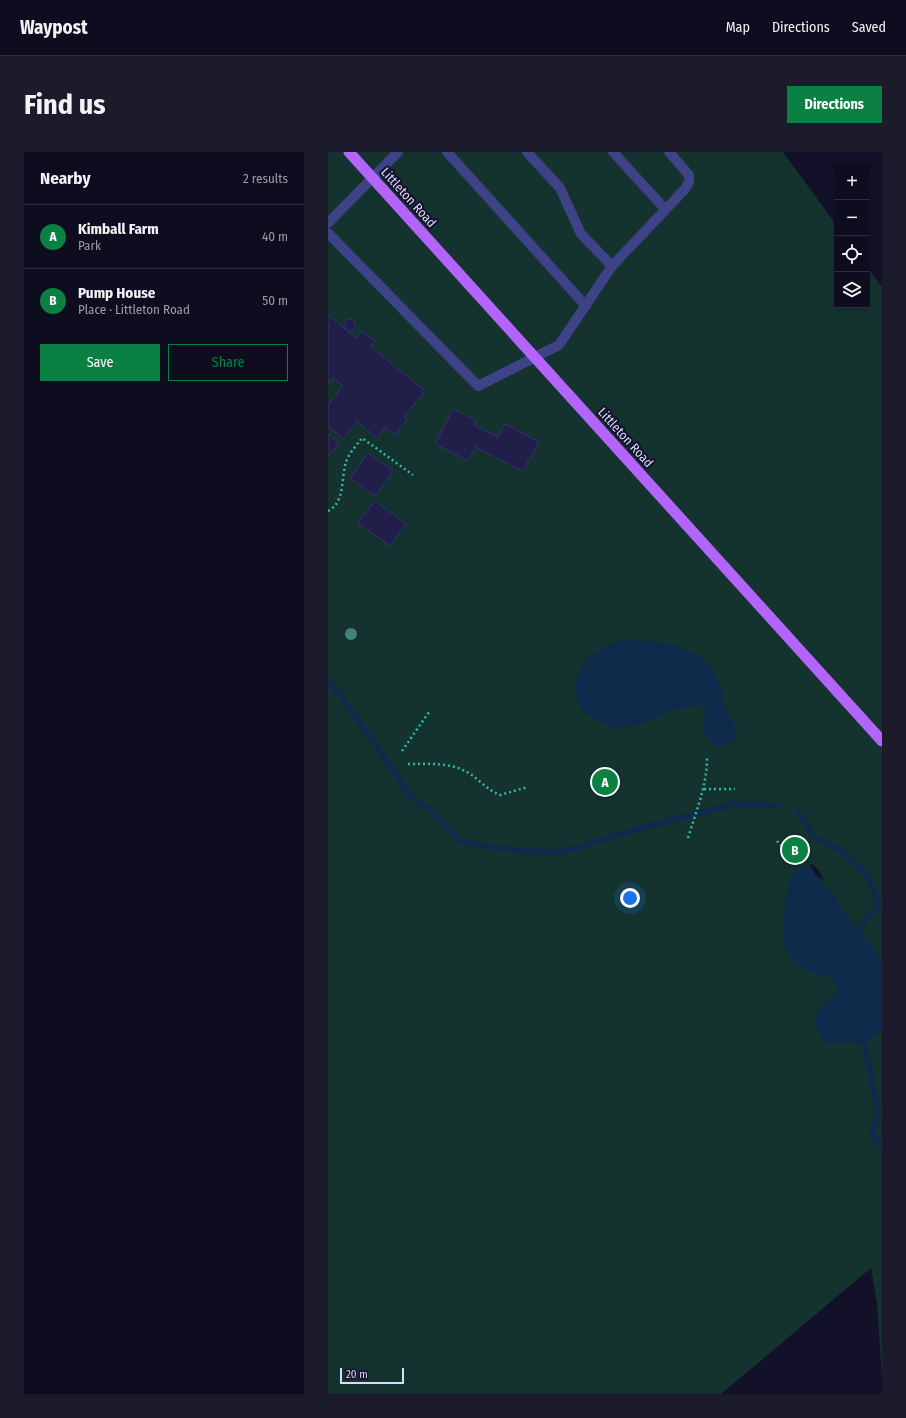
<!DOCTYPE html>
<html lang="en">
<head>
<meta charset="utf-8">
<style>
	:root { --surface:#0e0d1f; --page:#1c1b2c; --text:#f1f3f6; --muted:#9b9ca4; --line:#2e2d3d; --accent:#0b8043 }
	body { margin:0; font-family:"Fira Sans Condensed",sans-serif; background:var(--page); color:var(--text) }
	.controls { position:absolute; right:12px; top:12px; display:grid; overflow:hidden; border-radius:0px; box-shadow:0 2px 6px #0003 }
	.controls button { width:36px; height:36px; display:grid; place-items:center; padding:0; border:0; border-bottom:1px solid var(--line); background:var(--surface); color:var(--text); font:20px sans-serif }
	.scale { position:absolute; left:12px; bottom:10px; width:64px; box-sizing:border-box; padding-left:4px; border:2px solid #dbdafe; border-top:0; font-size:11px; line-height:14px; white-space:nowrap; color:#dbdafe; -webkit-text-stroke:3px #131129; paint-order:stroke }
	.you { position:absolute; left:302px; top:746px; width:14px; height:14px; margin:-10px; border:3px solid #fff; border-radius:50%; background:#1a73e8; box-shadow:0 0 0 6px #1a73e833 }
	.badge { display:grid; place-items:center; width:26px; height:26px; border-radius:50%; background:var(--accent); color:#fff; font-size:13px; font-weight:700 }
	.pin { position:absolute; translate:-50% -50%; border:2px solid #fff; box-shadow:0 1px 4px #0006 }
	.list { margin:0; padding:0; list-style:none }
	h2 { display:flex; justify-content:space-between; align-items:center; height:52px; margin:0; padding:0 16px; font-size:17px }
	h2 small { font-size:13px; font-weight:400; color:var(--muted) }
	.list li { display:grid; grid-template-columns:26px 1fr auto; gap:12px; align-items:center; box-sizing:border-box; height:64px; padding:0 16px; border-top:1px solid var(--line) }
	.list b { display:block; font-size:15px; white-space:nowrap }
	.list p { margin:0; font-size:13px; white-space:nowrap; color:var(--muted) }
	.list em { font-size:13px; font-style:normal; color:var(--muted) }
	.actions { display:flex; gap:8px; padding:12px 16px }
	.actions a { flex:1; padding:9px 0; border:1px solid var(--accent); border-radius:0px; text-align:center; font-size:14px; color:var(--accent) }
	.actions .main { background:var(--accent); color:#fff }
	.icon { flex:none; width:22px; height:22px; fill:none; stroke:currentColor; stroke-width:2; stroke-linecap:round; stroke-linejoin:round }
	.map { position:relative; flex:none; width:554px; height:1242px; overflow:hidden; border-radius:0px }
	header { display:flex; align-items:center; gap:24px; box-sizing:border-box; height:56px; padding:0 20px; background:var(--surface); border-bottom:1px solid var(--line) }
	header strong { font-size:19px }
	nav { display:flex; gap:22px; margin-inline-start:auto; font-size:14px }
	.intro { display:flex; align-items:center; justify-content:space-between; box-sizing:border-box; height:96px; padding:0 24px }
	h1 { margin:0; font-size:28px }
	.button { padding:10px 18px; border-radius:0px; background:var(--accent); color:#fff; font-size:14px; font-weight:700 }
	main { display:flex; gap:24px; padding:0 24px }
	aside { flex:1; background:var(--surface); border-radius:0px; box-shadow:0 2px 6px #0003 }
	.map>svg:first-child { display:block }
	.green { fill:#14332f }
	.water { fill:#0e2b4b }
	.pier { fill:#131129 }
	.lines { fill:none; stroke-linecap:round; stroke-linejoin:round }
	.stream { stroke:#0e2b4b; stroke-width:6 }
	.building { fill:#221e4a; stroke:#363075 }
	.path { stroke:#33b9a3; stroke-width:2.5; stroke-dasharray:2 3; stroke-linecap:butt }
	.service { stroke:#3e4387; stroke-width:10 }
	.primary { stroke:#b264fb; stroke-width:11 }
	.tree { fill:#418275 }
	.labels { text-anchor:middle; stroke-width:4; stroke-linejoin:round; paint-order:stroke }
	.street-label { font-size:13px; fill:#dbdafe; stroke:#131129 }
</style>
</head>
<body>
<header>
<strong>Waypost</strong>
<nav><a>Map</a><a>Directions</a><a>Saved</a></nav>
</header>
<div class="intro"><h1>Find us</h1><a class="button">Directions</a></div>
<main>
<aside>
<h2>Nearby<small>2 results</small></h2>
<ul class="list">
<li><span class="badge">A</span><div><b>Kimball Farm</b><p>Park</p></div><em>40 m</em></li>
<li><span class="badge">B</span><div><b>Pump House</b><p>Place · Littleton Road</p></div><em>50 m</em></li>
</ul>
<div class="actions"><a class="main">Save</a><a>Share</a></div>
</aside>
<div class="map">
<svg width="554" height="1242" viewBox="0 0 554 1242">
	<rect width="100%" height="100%" fill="#131129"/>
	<path class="green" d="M0 0H455L509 74V153H539V115L554 135V1225L549 1151 543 1116 393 1242H0Z"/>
	<path class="water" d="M304 488C342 490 377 494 393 535 396 542 396 551 399 559 403 569 410 576 408 587L400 593 390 595C364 578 380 577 376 555L373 553 338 559 330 566 310 573 297 575H284L260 564 253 556 248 543V530L252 518 260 506 273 496 289 489Z
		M482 714H484L493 726V730L494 732 504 740 521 767 546 796 554 812V879L536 892H502L496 889 491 883 486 867C492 851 507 851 509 833 504 823 496 825 488 822 478 819 467 811 460 802 451 791 457 733 466 721 469 716 477 715 482 714Z"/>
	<path class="pier" d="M481 712 486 713 494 723 495 729 493 726 489 725Z"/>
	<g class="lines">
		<path class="stream" d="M0 529 16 548 84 646 98 654 134 690 191 699 235 700 285 684 405 652 451 653
			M470 661 489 687 508 695 538 722 551 752 531 777 528 784
			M535 884 550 961 544 983 554 995"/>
	</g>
	<path class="building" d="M0 163 28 186 34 179 47 189 42 194 97 239 76 265 79 268 67 283 58 275 49 286 29 269 15 287 0 274V253L15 234 5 225 0 232Z
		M16.5 173a5.5 5.5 0 1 1 11 0a5.5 5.5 0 1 1-11 0Z
		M125 257 148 269 146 273 170 285 177 272 211 290 195 319 148 295 140 309 107 292Z
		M1 282 11 293 0 303V284Z
		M40 301 65 319 47 344 22 326Z
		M47 349 78 372 62 394 30 371Z
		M467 688 476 700 468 707 459 695Z"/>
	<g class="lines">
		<path class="path" d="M0 359C17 351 13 326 18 310 21 301 29 293 34 286L85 323
			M74 599 101 560
			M80 612C100 612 121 610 139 620 151 627 159 638 172 643L200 635
			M376 637H407
			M360 686C368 659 379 634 379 606
			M449 689 468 711"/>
		<path class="service" d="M119 0 258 154
			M285 0 337 57
			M0 71 70 0
			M0 81 150 234 231 193 284 114 253 82 232 36 199 0
			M284 114 357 37 361 30V23L341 0"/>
		<path class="primary" d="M21 0 554 589"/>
	</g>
	<circle class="tree" cx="23" cy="482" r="6"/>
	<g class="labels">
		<g class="street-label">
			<text transform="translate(81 45) rotate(48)" y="5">Littleton Road</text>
			<text transform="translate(298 285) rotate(48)" y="5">Littleton Road</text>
		</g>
	</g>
</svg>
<div class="controls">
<button>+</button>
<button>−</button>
<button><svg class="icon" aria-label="locate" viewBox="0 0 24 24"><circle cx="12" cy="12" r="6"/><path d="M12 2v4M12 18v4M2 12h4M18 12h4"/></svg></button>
<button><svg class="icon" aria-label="layers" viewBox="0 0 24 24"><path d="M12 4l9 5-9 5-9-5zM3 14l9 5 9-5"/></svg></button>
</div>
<div class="scale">20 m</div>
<div class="you"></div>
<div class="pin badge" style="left:277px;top:630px">A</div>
<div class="pin badge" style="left:467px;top:698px">B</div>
</div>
</main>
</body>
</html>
